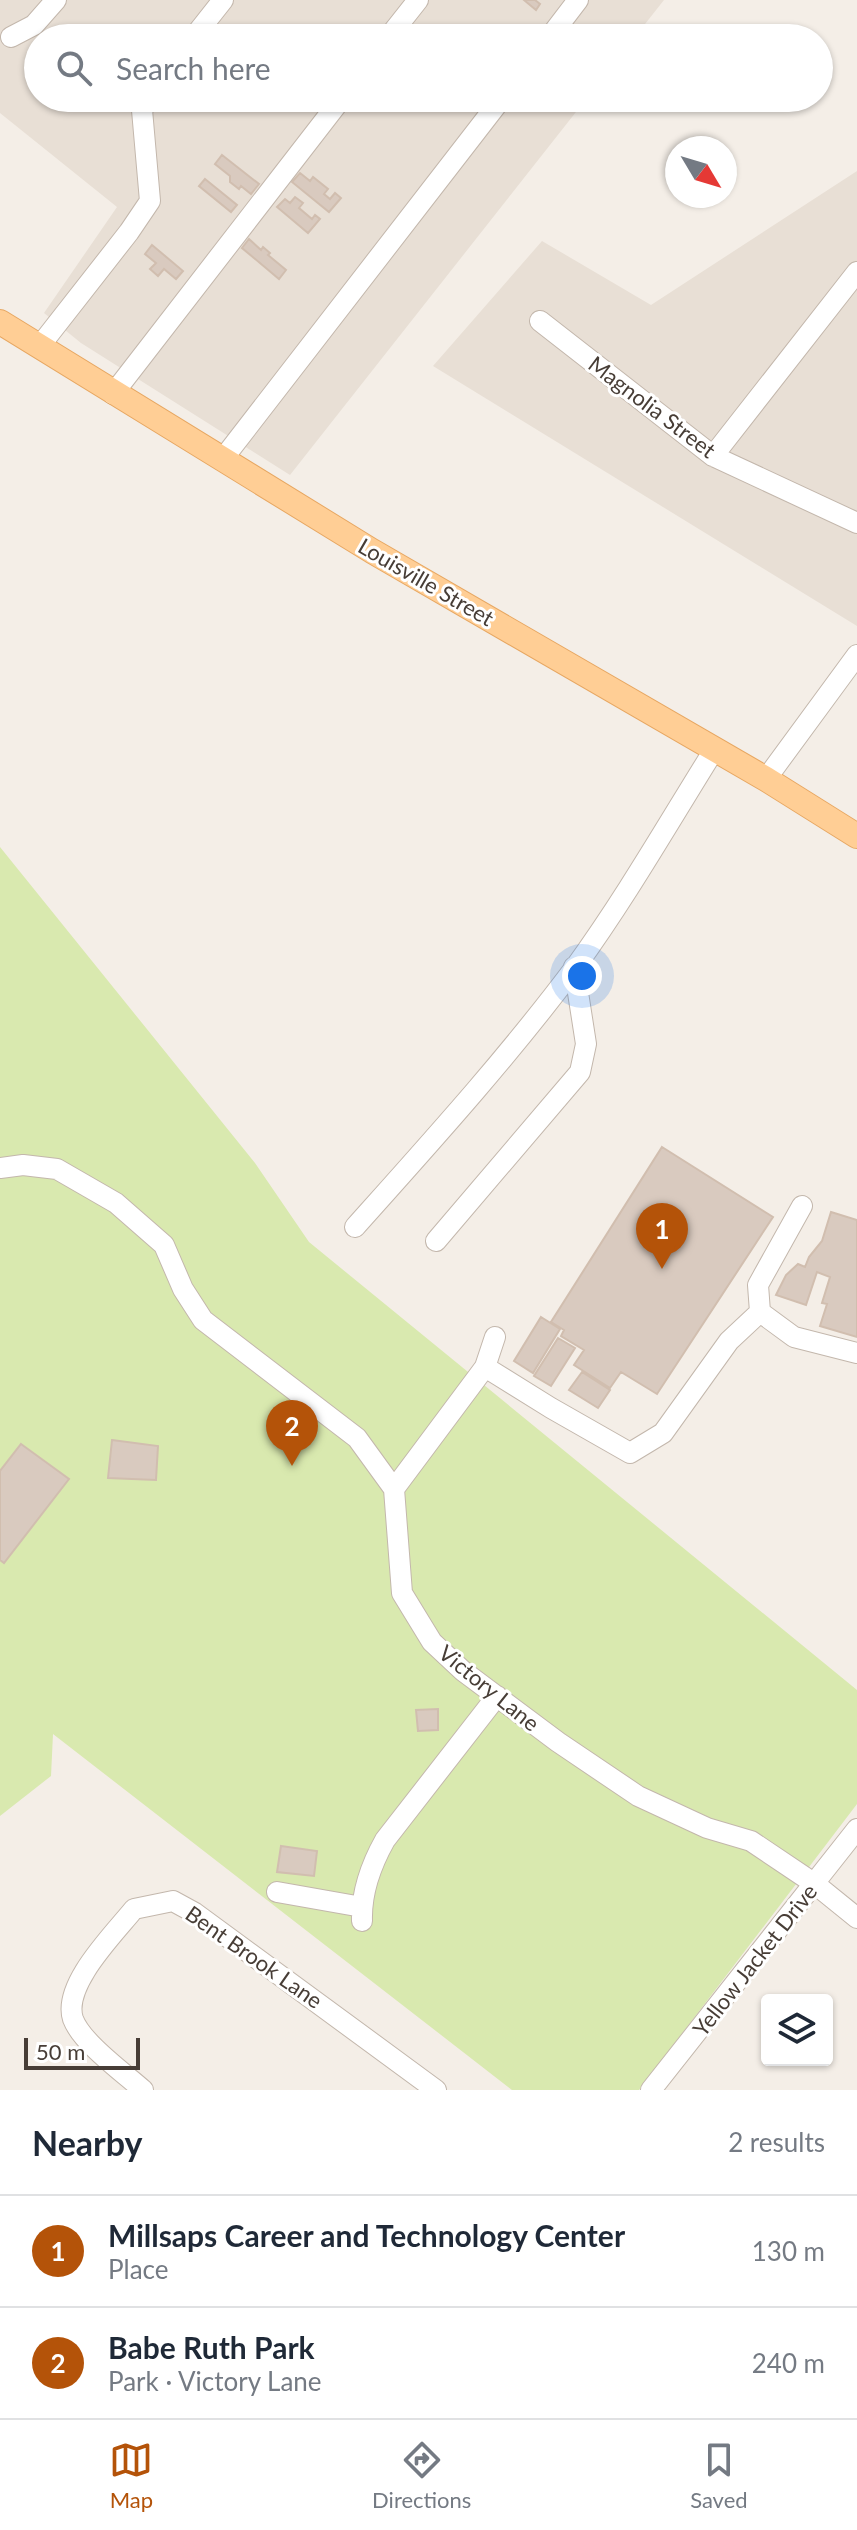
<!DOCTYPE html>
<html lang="en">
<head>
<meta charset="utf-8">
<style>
	:root { --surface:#fff; --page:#f2f2f3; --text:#1f2937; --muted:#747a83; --line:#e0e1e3; --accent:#b45309 }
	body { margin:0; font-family:Lato,sans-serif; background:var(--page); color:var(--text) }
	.controls { position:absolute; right:24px; bottom:24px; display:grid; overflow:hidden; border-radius:8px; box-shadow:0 2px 6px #0004 }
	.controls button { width:72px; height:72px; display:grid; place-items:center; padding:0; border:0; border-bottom:2px solid var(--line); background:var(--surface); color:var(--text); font:40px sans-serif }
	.compass { position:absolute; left:665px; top:136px; width:72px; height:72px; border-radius:50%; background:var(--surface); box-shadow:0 2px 6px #0004; rotate:128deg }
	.scale { position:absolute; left:24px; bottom:20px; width:116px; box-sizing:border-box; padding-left:8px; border:4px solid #473d36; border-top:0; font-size:22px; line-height:28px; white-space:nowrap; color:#473d36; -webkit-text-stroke:6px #fff; paint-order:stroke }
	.you { position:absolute; left:582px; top:976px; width:28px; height:28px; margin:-20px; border:6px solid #fff; border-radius:50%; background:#1a73e8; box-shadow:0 0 0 12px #1a73e833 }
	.badge { display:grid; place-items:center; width:52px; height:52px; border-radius:50%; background:var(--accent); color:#fff; font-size:26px; font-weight:700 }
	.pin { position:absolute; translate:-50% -66px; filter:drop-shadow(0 2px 4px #0008) }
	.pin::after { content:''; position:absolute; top:42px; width:28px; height:24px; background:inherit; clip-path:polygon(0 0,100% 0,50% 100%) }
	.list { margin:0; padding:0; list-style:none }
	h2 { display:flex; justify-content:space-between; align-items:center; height:104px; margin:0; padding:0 32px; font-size:34px }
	h2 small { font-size:26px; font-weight:400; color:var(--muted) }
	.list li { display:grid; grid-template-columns:52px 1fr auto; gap:24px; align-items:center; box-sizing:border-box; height:112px; padding:0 32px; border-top:2px solid var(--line) }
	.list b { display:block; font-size:30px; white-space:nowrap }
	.list p { margin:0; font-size:26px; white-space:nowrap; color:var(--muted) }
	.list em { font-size:26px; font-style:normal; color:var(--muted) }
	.icon { flex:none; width:44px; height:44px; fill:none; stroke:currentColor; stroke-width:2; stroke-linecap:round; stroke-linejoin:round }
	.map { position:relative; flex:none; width:857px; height:2090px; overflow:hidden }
	.search { position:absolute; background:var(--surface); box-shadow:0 2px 6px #0004; left:24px; right:24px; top:24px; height:88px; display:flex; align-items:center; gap:20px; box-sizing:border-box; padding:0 28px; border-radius:44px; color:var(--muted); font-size:30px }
	.sheet { height:328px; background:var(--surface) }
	nav { display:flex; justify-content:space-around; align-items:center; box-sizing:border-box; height:112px; border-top:2px solid var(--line); background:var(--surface); font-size:22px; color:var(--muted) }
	nav a { display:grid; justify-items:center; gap:4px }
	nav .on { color:var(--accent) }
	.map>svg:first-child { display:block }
	.residential { fill:#e8dfd5 }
	.green { fill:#d9e9af }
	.building { fill:#d9cabf; stroke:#d1beaf; stroke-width:2 }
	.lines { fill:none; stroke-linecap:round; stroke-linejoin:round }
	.minor-casing { stroke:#c3b7ac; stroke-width:22 }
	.major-casing { stroke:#e7a762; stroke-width:26 }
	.minor { stroke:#fff; stroke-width:20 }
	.major { stroke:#ffce95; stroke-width:24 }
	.labels { text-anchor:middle; stroke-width:6; stroke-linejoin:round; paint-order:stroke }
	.street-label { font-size:22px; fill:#473d36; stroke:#fff }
</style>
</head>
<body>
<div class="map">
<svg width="857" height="2090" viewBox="0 0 857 2090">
	<rect width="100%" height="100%" fill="#f4eee7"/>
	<path class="residential" d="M0 0H664L634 38H38V98H587L290 475 81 343 44 313 117 207 0 113Z
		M857 171V626L433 366 542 241 651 305Z"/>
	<path class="green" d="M0 847 255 1163 309 1242 857 1690V1804L639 2090H512L53 1734 51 1776 0 1816Z"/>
	<path class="building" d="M524 0H535L540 4 536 10Z
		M329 30 336 36 342 38H329L325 35Z
		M222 155 259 184 251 194 241 186 239 189 230 182V176L215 164Z
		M300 173 310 181 313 177 328 189 324 194 330 199 335 193 341 198 329 212 292 182Z
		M205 179 237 205 231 212 199 186Z
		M295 197 303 203 299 208 312 219 315 215 320 219 308 233 277 207 285 199 290 203Z
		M249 239 261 250 263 247 270 253 268 255 286 270 279 279 242 248Z
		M152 245 183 271 176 279 164 269 158 276 150 269 156 263 145 254Z
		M662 1147 773 1217 657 1394 621 1372 610 1388 574 1365 584 1350 561 1336 564 1330 551 1322Z
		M662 1147 773 1217 657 1394 621 1372 610 1388 574 1365 584 1350 561 1336 564 1330 551 1322Z
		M831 1212 857 1220V1337L820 1326 827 1304 822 1303 830 1277 817 1272 806 1305 776 1295 786 1275 798 1264 805 1267 809 1257 822 1241Z
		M541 1317 560 1329 533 1373 514 1361Z
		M558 1338 575 1348 551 1386 534 1376Z
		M582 1372 610 1390 598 1408 569 1390Z
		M112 1440 158 1446 156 1480 108 1478Z
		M21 1444 69 1479 4 1563 0 1560V1471Z
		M438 1709V1730L418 1731 416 1710Z
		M281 1846 317 1851 314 1876 277 1872Z"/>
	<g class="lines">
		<g class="minor-casing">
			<path id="minor" d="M11 37 34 25 56 0
				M193 38 223 0
				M388 38 418 0
				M549 38 578 0
				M540 321 713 456 857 523
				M39 347 129 232 150 201 142 110 150 98
				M113 394 342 98
				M713 456 857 272
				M222 460 502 98
				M766 779 857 655
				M0 1168 23 1165 57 1169 116 1203 164 1245 183 1289 203 1320 357 1438 394 1489 402 1593 432 1642 463 1671 558 1742 638 1796 707 1828 751 1841 815 1884 857 1918
				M802 1206 758 1285 760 1312 794 1337 857 1353
				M355 1227C431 1142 508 1057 576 966 626 897 669 822 714 750
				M436 1241 580 1072 586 1044 574 967
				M495 1337 485 1367 551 1408 630 1453 663 1433 729 1341 760 1312
				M394 1489 485 1367
				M277 1892 362 1907
				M362 1921C361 1891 371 1865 385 1840L497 1696
				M143 2090C124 2073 82 2043 73 2019 62 1985 114 1934 134 1909L173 1901 195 1913 436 2090
				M651 2090 857 1829"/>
		</g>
		<g class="major-casing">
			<path id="major" d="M0 322 372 551 766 779 857 836"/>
		</g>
		<use href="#minor" class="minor"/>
		<use href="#major" class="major"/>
	</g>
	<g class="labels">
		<g class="street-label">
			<text transform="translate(652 407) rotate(37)" y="8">Magnolia Street</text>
			<text transform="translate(426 582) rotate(30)" y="8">Louisville Street</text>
			<text transform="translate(489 1688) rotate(39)" y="8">Victory Lane</text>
			<text transform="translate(254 1957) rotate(35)" y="8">Bent Brook Lane</text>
			<text transform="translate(755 1960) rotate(-52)" y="8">Yellow Jacket Drive</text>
		</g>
	</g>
</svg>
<div class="controls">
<button><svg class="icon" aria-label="layers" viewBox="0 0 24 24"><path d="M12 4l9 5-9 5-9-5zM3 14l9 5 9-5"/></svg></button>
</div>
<svg class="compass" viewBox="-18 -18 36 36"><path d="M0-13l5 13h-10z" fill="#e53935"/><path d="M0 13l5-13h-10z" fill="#747a83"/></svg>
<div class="scale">50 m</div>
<div class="you"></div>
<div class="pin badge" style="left:662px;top:1269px">1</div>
<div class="pin badge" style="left:292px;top:1466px">2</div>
<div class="search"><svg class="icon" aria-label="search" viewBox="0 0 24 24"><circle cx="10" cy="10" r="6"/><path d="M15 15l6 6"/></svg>Search here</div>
</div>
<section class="sheet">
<h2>Nearby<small>2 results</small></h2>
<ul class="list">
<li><span class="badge">1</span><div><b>Millsaps Career and Technology Center</b><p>Place</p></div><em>130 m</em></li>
<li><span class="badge">2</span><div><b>Babe Ruth Park</b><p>Park · Victory Lane</p></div><em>240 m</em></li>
</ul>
</section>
<nav>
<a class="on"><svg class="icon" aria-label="map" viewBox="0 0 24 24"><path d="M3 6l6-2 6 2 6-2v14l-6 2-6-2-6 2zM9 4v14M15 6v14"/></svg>Map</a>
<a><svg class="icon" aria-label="directions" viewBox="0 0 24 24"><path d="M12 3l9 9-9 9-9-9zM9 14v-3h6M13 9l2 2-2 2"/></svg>Directions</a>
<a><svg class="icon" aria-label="saved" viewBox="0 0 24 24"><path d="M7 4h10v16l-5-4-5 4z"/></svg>Saved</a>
</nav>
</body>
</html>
